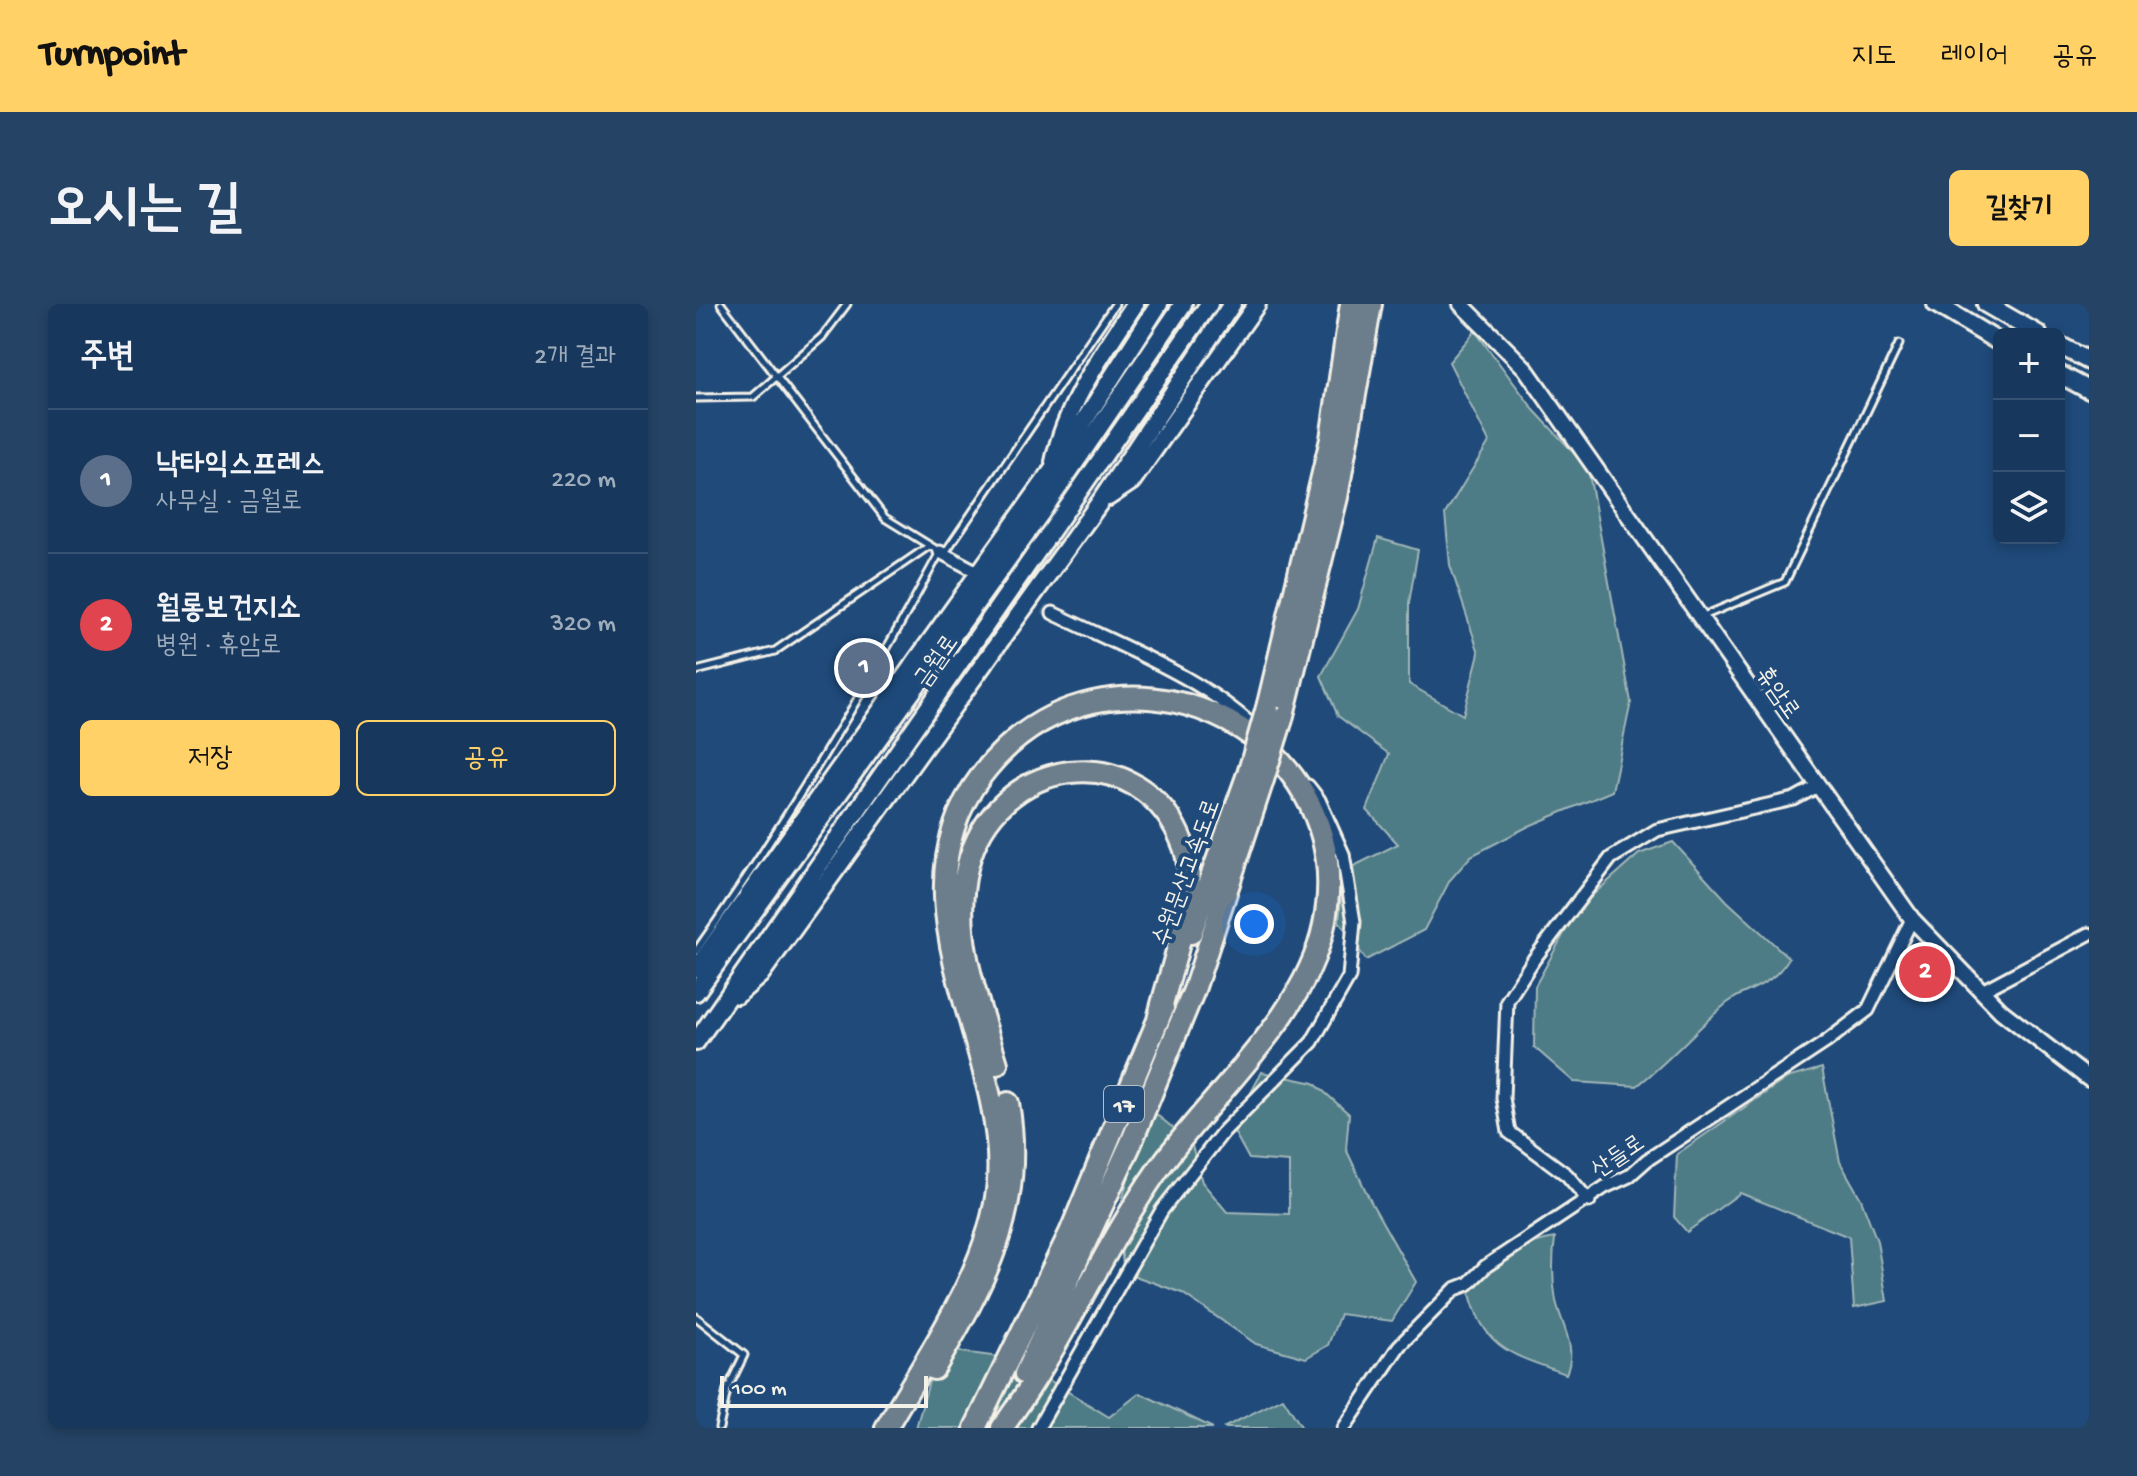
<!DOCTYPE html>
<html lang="ko">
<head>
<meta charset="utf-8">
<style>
	:root { --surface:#17385c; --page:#244365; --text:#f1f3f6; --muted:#9eacbb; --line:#365272; --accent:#ffd166 }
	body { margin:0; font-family:"Gochi Hand","Poor Story",sans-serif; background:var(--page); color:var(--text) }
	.controls { position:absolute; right:24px; top:24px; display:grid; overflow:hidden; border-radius:12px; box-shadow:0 4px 12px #0003 }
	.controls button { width:72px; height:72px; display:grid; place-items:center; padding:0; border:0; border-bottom:2px solid var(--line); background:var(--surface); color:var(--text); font:40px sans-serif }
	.scale { position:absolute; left:24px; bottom:20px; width:208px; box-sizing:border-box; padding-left:8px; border:4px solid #f4f1e8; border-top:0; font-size:22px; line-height:28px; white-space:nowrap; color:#f4f1e8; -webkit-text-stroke:6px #1f4a7a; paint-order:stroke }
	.you { position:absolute; left:558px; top:620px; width:28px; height:28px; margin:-20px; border:6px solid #fff; border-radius:50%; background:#1a73e8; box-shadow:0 0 0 12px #1a73e833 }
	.badge { display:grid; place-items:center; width:52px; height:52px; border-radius:50%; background:var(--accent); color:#fff; font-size:26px; font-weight:700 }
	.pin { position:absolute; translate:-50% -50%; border:4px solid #fff; box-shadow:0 2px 8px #0006 }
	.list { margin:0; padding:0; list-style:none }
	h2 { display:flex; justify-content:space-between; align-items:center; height:104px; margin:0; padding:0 32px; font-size:34px }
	h2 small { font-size:26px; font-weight:400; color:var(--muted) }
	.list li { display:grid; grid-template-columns:52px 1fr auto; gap:24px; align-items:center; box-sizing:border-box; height:144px; padding:0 32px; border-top:2px solid var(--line) }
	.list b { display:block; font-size:30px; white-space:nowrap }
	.list p { margin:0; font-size:26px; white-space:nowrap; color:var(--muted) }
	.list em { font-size:26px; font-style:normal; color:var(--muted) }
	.actions { display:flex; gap:16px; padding:24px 32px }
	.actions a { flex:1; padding:18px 0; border:2px solid var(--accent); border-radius:12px; text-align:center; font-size:28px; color:var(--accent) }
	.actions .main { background:var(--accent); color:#111 }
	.icon { flex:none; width:44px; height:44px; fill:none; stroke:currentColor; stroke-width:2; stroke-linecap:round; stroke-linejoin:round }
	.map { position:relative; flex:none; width:1393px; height:1124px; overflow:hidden; border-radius:12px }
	header { display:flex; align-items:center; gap:48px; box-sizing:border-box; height:112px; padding:0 40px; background:var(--accent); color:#111 }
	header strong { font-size:38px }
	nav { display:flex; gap:44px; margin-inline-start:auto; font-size:28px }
	.intro { display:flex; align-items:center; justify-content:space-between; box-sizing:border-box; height:192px; padding:0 48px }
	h1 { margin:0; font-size:56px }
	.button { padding:20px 36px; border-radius:12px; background:var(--accent); color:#111; font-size:28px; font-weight:700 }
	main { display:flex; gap:48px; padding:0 48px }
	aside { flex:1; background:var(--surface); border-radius:12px; box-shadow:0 4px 12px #0003 }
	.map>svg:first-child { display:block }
	.green { fill:#4e7c86; stroke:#a1b6b7; stroke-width:2 }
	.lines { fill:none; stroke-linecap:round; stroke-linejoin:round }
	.minor-tunnel { stroke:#3f638a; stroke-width:11; stroke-dasharray:11 5.5; stroke-linecap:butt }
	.service-casing { stroke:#f4f1e8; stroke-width:11 }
	.minor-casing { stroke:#f4f1e8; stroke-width:17 }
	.tertiary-casing { stroke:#f4f1e8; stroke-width:20 }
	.secondary-casing { stroke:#f4f1e8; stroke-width:22 }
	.motorway-casing { stroke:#f4f1e8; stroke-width:26 }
	.service { stroke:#1f4a7a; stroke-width:5 }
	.minor { stroke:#1f4a7a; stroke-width:11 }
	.tertiary { stroke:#1f4a7a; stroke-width:14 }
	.secondary { stroke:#1f4a7a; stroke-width:16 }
	.motorway { stroke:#6c7d8b; stroke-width:20 }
	.motorway-bridge-casing { stroke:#f4f1e8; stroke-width:26; stroke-linecap:butt }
	.motorway-bridge { stroke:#6c7d8b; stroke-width:20 }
	.labels { text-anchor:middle; stroke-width:8; stroke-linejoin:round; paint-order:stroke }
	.shield { fill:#1f4a7a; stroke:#b4bfc7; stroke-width:2 }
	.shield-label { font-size:22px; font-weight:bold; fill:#f4f1e8 }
	.street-label { font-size:24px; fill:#f4f1e8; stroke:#1f4a7a }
</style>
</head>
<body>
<header>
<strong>Turnpoint</strong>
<nav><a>지도</a><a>레이어</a><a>공유</a></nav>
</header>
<div class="intro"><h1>오시는 길</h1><a class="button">길찾기</a></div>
<main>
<aside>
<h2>주변<small>2개 결과</small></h2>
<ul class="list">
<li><span class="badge" style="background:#5c6f8a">1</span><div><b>낙타익스프레스</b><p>사무실 · 금월로</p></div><em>220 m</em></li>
<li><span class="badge" style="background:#e0444e">2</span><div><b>월롱보건지소</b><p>병원 · 휴암로</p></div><em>320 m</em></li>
</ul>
<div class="actions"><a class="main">저장</a><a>공유</a></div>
</aside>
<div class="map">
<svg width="1393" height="1124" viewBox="0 0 1393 1124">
	<rect width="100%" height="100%" fill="#1f4a7a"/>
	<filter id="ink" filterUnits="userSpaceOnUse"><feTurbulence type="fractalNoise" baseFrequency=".0125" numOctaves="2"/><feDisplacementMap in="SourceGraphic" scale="16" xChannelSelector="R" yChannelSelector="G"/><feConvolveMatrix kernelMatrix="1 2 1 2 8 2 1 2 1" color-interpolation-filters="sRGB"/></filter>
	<g filter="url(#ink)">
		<path class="green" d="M779 27 838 106 892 164 935 398 916 487 833 522 775 552 754 576 728 626 670 656 643 617 648 567 702 540 671 506 693 450 642 412 625 372 662 305 682 234 722 246 713 299V380L767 411 783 349 754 261 749 210 793 138 753 58Z
			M977 538 1031 597 1093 654C1072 688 1048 682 1024 705 995 731 972 758 941 782L878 778 838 743 839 682 882 604 943 550Z
			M1126 764 1144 858 1165 895 1181 937 1191 997 1158 1004 1153 933 1044 889 991 928 978 913 981 850 1091 774Z
			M566 768 618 779 653 810 650 845 675 898 720 978 696 1017 644 1010 632 1041 610 1054 560 1040 486 989 428 968 421 914 452 804 495 838 506 878 531 908 593 910V858L553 855 536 824Z
			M859 934C856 956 856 975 860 997 866 1022 882 1044 870 1070 817 1051 787 1046 773 986 799 956 818 941 859 934Z
			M242 1045 319 1055 413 1113 444 1089 517 1124H220Z
			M587 1094 606 1124H527Z"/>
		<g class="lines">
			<path class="minor-tunnel" d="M290 273 357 309"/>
			<g class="service-casing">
				<path id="service" d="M0 94 57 93 126 33 151 0
					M248 250 419 0
					M1005 313 1089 278 1203 40
					M0 367 79 347 233 242
					M0 647C90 519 170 386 244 248L189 214 25 0
					M0 1013 48 1051 31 1086 23 1124"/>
			</g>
			<g class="minor-casing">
				<path id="minor" d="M244 248 276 265
					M357 309C428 344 510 374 566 431
					M1286 687 1393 630
					M893 897 871 871 813 828 807 794 811 697 838 655 915 554 961 526 1098 495 1122 482
					M342 1124 466 906 527 828 616 738 653 673 658 618 647 550 623 496 612 482
					M648 1124 703 1042 759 985 772 980 790 962 909 883 933 872 951 856 1130 738 1172 706 1216 615"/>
			</g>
			<g class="tertiary-casing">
				<path id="tertiary" d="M765 0 829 64 1216 615 1305 707 1393 775"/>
			</g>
			<g class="secondary-casing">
				<path id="secondary" d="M1240 0 1303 38
					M1290 0 1342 30
					M1363 41 1393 57
					M1363 70 1393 86
					M358 158C370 100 407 49 439 0
					M412 193 436 177 561 0
					M0 665 356 167 463 0
					M0 688 347 206 487 0
					M41 691 64 671 404 198 536 0
					M0 738 513 0"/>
			</g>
			<g class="motorway-casing">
				<path id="motorway" d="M572 400 635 135 655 0
					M586 415 641 193 675 0
					M495 629 553 467
					M301 760C282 697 255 631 271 564 298 451 446 428 488 543 505 592 473 667 462 716
					M238 1065C290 976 330 905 312 799
					M329 1070 435 839 498 686 566 479
					M190 1124C231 1052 296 961 302 877 311 745 191 596 285 472 409 308 668 422 628 621 610 712 514 791 461 867 404 949 366 1043 306 1124
					M279 1124 374 929 467 704"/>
			</g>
			<use href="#service" class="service"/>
			<use href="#minor" class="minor"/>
			<use href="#tertiary" class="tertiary"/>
			<use href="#secondary" class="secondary"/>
			<use href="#motorway" class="motorway"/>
			<g class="motorway-bridge-casing">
				<path id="motorway-bridge" d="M553 467 572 400
					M566 479 586 415"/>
			</g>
			<use href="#motorway-bridge" class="motorway-bridge"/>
		</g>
	</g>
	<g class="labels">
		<rect class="shield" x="408" y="782" width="40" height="36" rx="6"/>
		<g class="shield-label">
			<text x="428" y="808">17</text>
		</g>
		<g class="street-label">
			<text transform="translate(239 356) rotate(-55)" y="8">금월로</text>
			<text transform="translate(1083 388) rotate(55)" y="8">휴암로</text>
			<text transform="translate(489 568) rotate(-70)" y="8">수원문산고속도로</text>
			<text transform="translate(921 851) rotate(-34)" y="8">산들로</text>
		</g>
	</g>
</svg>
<div class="controls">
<button>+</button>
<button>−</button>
<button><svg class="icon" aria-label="layers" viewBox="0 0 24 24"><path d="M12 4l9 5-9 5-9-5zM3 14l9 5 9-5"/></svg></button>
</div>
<div class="scale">100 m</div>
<div class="you"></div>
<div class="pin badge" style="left:168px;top:364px;background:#5c6f8a">1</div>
<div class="pin badge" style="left:1229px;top:668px;background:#e0444e">2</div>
</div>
</main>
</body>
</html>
